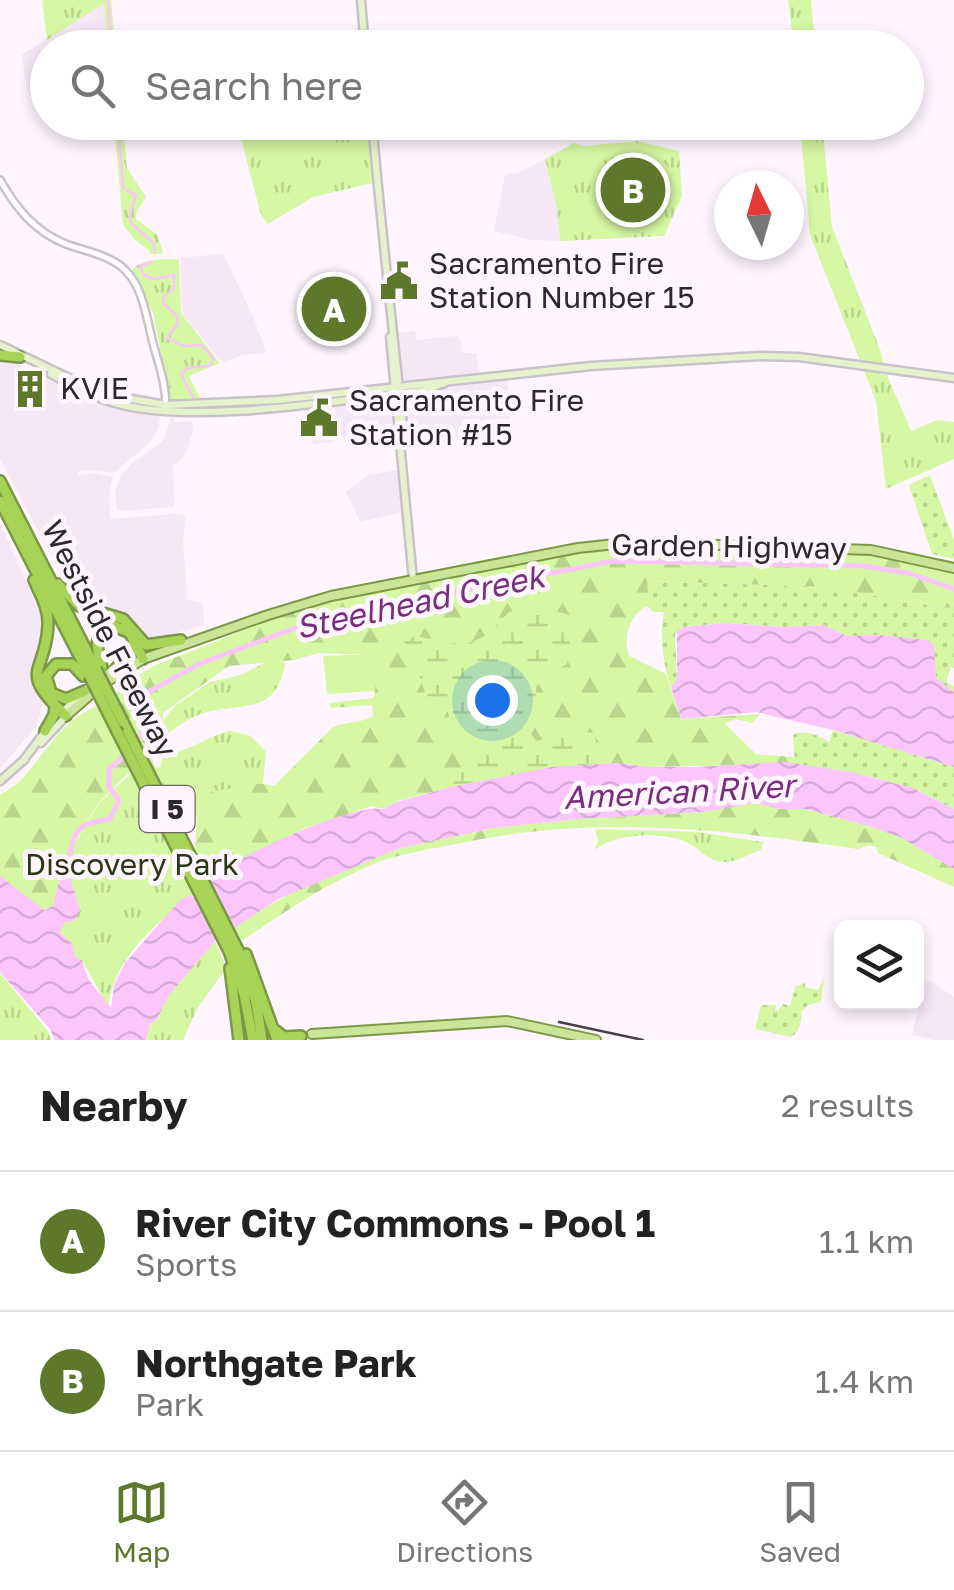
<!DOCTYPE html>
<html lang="en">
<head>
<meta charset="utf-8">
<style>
	:root { --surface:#fff; --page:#f2f2f2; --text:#222; --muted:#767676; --line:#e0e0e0; --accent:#5d772b }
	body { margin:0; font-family:"Golos Text",sans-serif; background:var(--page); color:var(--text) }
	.controls { position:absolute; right:30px; bottom:30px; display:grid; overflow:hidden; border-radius:15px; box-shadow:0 5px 15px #0003 }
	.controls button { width:90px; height:90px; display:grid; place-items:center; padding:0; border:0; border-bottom:2px solid var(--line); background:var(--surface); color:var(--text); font:50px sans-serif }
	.compass { position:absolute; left:714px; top:170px; width:90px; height:90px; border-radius:50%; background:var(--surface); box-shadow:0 5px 15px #0003; rotate:355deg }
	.you { position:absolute; left:492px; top:700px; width:35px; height:35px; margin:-25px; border:8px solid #fff; border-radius:50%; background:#1a73e8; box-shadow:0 0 0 15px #1a73e833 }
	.badge { display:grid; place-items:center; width:65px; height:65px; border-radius:50%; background:var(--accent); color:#fff; font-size:32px; font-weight:700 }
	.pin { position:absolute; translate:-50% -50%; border:5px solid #fff; box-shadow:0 2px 10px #0006 }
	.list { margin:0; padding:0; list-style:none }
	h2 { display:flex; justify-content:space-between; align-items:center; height:130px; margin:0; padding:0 40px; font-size:42px }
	h2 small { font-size:32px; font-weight:400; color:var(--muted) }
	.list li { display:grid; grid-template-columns:65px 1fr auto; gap:30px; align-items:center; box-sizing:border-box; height:140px; padding:0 40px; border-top:2px solid var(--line) }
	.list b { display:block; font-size:38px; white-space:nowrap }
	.list p { margin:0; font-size:32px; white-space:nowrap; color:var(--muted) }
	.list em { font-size:32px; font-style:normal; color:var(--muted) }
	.icon { flex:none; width:55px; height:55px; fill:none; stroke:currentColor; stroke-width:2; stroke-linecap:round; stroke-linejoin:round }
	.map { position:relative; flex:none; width:954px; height:1040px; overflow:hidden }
	.search { position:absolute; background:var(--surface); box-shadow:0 5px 15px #0003; left:30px; right:30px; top:30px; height:110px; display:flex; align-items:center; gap:25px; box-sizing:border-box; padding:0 35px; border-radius:55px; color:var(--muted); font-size:38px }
	.sheet { height:410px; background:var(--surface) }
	nav { display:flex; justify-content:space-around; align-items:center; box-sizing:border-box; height:140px; border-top:2px solid var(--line); background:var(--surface); font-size:28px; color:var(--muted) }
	nav a { display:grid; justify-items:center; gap:5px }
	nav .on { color:var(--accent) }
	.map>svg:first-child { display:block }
	.built { fill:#f6e7f6 }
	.grass { fill:url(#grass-dots) }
	.forest { fill:url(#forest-firs) }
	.wetland { fill:url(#wetland-marsh) }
	.park { fill:url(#park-tufts) }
	.pitch { fill:#d6f7a4 }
	.water { fill:url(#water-waves) }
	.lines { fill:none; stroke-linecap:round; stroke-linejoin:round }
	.stream { stroke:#fcc6fd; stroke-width:2.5 }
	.canal { stroke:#fcc6fd; stroke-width:5 }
	.tertiary-casing { stroke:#cac2ca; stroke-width:10 }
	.secondary-casing { stroke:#cac2ca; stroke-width:11 }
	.primary-casing { stroke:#7c9847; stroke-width:12 }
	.motorway-casing { stroke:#7c9847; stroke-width:14 }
	.tertiary { stroke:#fff; stroke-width:5 }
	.secondary { stroke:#e5f2cc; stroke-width:6 }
	.primary { stroke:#cae59a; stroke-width:8 }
	.motorway { stroke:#a7d356; stroke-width:9 }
	.tram { stroke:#464246; stroke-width:2.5 }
	.motorway-bridge-casing { stroke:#7c9847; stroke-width:14; stroke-linecap:butt }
	.motorway-bridge { stroke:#a7d356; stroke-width:9 }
	.labels { text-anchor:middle; stroke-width:10; stroke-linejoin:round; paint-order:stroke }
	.shield { fill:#fef5fe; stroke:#6b666b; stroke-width:2.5 }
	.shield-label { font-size:28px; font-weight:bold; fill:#2c292c }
	.poi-label { font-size:30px; fill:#2c292c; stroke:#fef5fe; text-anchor:start }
	.street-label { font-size:30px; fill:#2c292c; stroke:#fef5fe }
	.park-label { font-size:30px; fill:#2a3714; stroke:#fef5fe }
	.water-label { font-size:32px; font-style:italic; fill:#792d7d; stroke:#fef5fe }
</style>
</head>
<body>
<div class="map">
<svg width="954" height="1040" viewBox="0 0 954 1040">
	<defs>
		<pattern id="grass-dots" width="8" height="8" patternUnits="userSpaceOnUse" patternTransform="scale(2.5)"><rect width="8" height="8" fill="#d6f7a4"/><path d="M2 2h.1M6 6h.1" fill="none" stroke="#b8d48d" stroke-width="1.8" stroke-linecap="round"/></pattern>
		<pattern id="forest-firs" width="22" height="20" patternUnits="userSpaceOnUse" patternTransform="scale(2.5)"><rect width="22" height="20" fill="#d6f7a4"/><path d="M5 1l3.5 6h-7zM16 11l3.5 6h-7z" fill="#b8d48d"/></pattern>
		<pattern id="wetland-marsh" width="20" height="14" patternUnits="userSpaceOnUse" patternTransform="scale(2.5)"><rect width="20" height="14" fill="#d6f7a4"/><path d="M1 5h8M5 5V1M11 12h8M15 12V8" fill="none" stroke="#b8d48d"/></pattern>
		<pattern id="park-tufts" width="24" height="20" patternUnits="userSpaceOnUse" patternTransform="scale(2.5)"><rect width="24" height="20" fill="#d6f7a4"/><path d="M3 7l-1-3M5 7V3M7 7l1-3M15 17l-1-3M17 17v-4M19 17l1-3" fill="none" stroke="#b8d48d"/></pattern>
		<pattern id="water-waves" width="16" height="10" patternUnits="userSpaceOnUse" patternTransform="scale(2.5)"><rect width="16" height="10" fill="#fcc6fd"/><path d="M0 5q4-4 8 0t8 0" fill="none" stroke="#d8aad9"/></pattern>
	</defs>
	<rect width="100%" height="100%" fill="#fef5fe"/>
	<path class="built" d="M104 2 108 47 48 48 47 93 29 96 21 55Z
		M545 159 557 210 560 241 531 240 494 231 505 174 517 173Z
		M220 254 224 255 255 321 266 353 242 355 222 363 182 313 180 258Z
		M415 331 416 340 457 336 460 339 462 353H476L479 373 404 383 398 333Z
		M0 361 20 365 105 405 160 416 158 429 150 442 114 473 86 470 79 471 77 476 94 473 113 477 109 493 110 519 175 514 186 516 183 539 187 599 203 604 204 625 151 640 146 638 133 619 83 600 68 587 0 459Z
		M507 379 511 418 503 433 406 443 404 395Z
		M389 398 394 436 345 440 338 432 334 403Z
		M331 404 335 442 313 444 309 406Z
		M173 415 174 422 192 421 193 431 187 451 177 464 173 463 174 507 117 511 115 492 121 475 132 463 162 442Z
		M397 470 403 512 360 522 346 492 368 475Z
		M0 522 41 615 42 633 32 674 44 702 36 727 0 768Z
		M929 980 954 997V1040H934L912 1035 925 982Z"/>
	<path class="grass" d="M930 475 954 540V559L932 554 909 485Z
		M647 581 829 587 908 602 914 599C924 607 938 607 951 608L954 603V668L951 667 946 681 954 686V692L936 679 933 672 879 635 846 636 823 625 784 627 725 623 684 627 675 634 677 681 671 687C663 665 659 635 664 612H653L647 606Z
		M833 730 954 767V809L913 788 850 772 795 764 793 735C804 729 818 735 829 742Z
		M824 977 821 1002 808 1005 801 1012C803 1020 798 1034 791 1037L755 1029 761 1005H776L775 1010 778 1011 783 1004 790 1006 795 987 805 983V987L818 990Z"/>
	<path class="forest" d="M662 543 854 549 954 568V603L951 608C939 607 924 607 914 599L908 602 829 587 647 581 649 605C630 614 622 637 629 656L666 674 681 719 760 714 752 723 735 719 725 724 756 754 794 757 795 764 648 767 619 763 451 787 398 801 383 809 372 806 303 829 208 879 195 850 197 815 190 816 180 824 152 769 167 765 274 786 333 727C347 721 359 724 373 716L372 705 331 708 329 703 374 698 376 655 319 653 294 660 229 666 163 713V720L142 750 116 694 123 684 156 665 288 613 340 598 614 547 635 553 637 562 642 550Z
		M97 706 134 768 99 802 64 860 53 906 42 910 0 876V795C7 790 14 787 20 781 44 755 63 719 97 706Z
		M755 803 780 809H805L868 826 900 837 954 869V887L878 853 876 847 869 845 858 849C719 829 595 814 456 844 431 849 405 853 381 861 332 880 285 911 242 941L234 928 240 922 289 894 400 848 494 828 578 819 703 812Z"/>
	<path class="wetland" d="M537 606 573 616 567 664 540 678 527 729 537 741 570 731 595 733 598 764 552 767 451 787 476 747 450 721 448 712 428 702 414 658 404 641 414 636 465 645 487 635 509 612Z"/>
	<path class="park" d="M42 0H111L115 47H108L104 3 47 40Z
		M788 0H811L815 47H794Z
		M114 123H123L127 168 146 197 136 213V219L158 235 163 254H150L149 250 135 240 123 225Z
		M237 123H368L373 183 313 197 268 224 261 215Z
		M800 123H822L832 227 881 352C883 372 903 409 911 431L937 420 954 422V459L886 489 876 401 810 235Z
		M637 141 679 151 682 196 664 236 560 241 557 209 545 159 574 143 584 146Z
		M179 259 181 313 220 363 189 376 202 402H171L153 313 130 273C140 257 163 260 179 259Z
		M277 656 285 664C275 719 240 700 198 715 184 720 170 733 157 741L150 737 175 706 210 682 241 675Z
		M230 731 251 736 266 752 263 783 210 792 188 818 160 764 164 755C187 753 207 736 230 731Z
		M150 756 183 821V834L209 884C165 916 116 950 108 1007L82 960 75 958 72 944 60 932V926L70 920 67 856 100 802Z
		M595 829 698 832 763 842 761 850C748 854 737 863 723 862 708 861 700 849 688 843 664 831 615 833 595 850L598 840Z
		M215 941 226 968 197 1009 183 1040H146L150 1024 156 1021 169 995Z
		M0 973 48 1031 51 1040H0Z"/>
	<path class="pitch" d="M267 127C285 130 296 142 296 160L263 165 256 129Z
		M633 149 637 184 619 186 615 151Z
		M654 154 680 177 670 189 657 179 659 188H645L644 176 653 175 643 166Z
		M635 195 637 213 599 216 597 197Z
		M376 654 375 691 327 694 323 656Z"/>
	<path class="water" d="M725 623 784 627 824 625 846 636 879 635 927 640 934 645 936 678 954 692V767L833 730 756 712 681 719 671 687 677 680V631L684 627Z
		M786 762 850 772 913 788 954 809V869L900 837 868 826 805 809H780L755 803 703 812 578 819 494 828 400 848 278 899 215 941 169 995 156 1021 150 1024 146 1040H55L50 1029 0 972V876L44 910 53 906 64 859 68 857 73 870 70 878 80 910 75 921 65 922 60 932 72 944 75 957 82 960 88 979 111 1008 114 985 125 963 179 901 190 895 193 898C198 892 203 884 208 879 233 858 354 802 383 809L397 802 451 787 552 767 619 763 648 767H694Z"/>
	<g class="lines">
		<path class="stream" d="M108 0 112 48
			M118 122 123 188 136 195 130 214 131 223 154 243 155 252
			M152 262 140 266 144 275 154 279 174 275V289L163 297 164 304 177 316 178 323 167 338 183 346 202 345 214 359 209 366 187 368 181 374 194 399"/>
		<path class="canal" d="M136 744 151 715 143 695 199 664 319 619 613 561 864 566 908 573 954 589
			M68 864C76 827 74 826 110 819L119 800 109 787V769L129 753"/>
		<g class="tertiary-casing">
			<path id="tertiary" d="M0 180C16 208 35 232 66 244 81 250 96 252 111 260 144 276 145 315 154 347 160 368 166 385 166 408"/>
		</g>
		<g class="secondary-casing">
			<path id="secondary" d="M361 0 365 48
				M372 122C381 224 392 324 403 425L399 430
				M390 337 413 580
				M0 345 103 394 166 405 277 400 591 366 760 356 799 357 954 378
				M51 374C74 387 96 399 122 405 203 424 337 400 422 391L445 383
				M61 713 81 695
				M41 743 66 716
				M23 761 46 730
				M0 781 25 759"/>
		</g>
		<g class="primary-casing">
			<path id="primary" d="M85 691 119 666
				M66 716 100 686 143 659 268 615 331 596 578 548 634 542 871 550 954 568
				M312 1034 507 1021 596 1040"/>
		</g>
		<g class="motorway-casing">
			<path id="motorway" d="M0 355 20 357
				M0 481 96 669
				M0 501 89 675
				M34 580C40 594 49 609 48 625 46 675 16 669 66 716
				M58 584 79 606 123 619 146 645 181 640
				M102 667C96 648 92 633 114 626L130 633 143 659
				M116 668 131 654 134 640
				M51 693 66 699 85 691
				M52 695 46 676 56 664H72L83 676
				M123 722 238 950 256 1002 262 1040
				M45 731 54 715 55 706
				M118 733 229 951 244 994 253 1040
				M246 954 277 1040
				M230 968 239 1040
				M275 1030 284 1037 301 1036"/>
		</g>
		<use href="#tertiary" class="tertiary"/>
		<use href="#secondary" class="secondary"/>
		<use href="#primary" class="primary"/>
		<use href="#motorway" class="motorway"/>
		<path class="tram" d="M559 1022 643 1040"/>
		<g class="motorway-bridge-casing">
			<path id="motorway-bridge" d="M96 669 123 722
				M89 675 118 733"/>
		</g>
		<use href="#motorway-bridge" class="motorway-bridge"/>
	</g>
	<defs>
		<g id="civic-bare" transform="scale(3)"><path d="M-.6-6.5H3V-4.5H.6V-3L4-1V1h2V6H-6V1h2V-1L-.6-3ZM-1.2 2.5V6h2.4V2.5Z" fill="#5d772b" stroke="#fef5fe" stroke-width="2.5" paint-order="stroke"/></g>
		<g id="building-bare" transform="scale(3)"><path d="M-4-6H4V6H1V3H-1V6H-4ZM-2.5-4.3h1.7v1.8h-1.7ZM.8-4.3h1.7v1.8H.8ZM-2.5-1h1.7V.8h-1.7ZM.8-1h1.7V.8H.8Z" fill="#5d772b" stroke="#fef5fe" stroke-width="2.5" paint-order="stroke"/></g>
	</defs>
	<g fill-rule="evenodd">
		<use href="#civic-bare" x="399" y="281"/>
		<use href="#building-bare" x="30" y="389"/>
		<use href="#civic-bare" x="319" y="418"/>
	</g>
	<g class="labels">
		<rect class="shield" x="139.5" y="786" width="55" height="46" rx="8"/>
		<g class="shield-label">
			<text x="167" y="819">I 5</text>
		</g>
		<g class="poi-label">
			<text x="429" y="274">Sacramento Fire<tspan x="429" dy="34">Station Number 15</tspan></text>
			<text x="60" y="399">KVIE</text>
			<text x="349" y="411">Sacramento Fire<tspan x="349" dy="34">Station #15</tspan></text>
		</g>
		<g class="street-label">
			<text transform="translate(729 547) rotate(1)" y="10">Garden Highway</text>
			<text transform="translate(109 639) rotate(63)" y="10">Westside Freeway</text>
		</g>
		<g class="park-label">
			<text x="132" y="875">Discovery Park</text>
		</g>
		<g class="water-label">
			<text transform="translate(420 602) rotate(-12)" y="11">Steelhead Creek</text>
			<text transform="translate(679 792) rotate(-3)" y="11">American River</text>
		</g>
	</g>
</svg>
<div class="controls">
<button><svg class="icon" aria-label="layers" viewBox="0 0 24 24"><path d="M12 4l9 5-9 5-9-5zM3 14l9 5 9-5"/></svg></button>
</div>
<svg class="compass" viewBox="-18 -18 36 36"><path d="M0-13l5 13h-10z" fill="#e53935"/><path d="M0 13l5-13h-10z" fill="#767676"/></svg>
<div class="you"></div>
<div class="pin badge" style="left:334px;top:309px">A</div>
<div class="pin badge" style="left:633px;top:190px">B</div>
<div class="search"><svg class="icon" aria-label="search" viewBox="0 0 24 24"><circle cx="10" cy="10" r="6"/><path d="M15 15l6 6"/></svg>Search here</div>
</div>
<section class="sheet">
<h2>Nearby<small>2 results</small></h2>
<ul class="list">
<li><span class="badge">A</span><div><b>River City Commons - Pool 1</b><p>Sports</p></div><em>1.1 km</em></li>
<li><span class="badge">B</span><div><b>Northgate Park</b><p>Park</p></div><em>1.4 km</em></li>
</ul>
</section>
<nav>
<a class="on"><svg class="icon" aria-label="map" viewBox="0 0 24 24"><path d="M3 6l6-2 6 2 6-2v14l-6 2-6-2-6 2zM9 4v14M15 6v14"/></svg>Map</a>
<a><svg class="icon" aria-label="directions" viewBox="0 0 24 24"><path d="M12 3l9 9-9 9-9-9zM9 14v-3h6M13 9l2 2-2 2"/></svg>Directions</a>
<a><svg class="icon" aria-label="saved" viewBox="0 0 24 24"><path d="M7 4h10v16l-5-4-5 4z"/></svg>Saved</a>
</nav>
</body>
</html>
